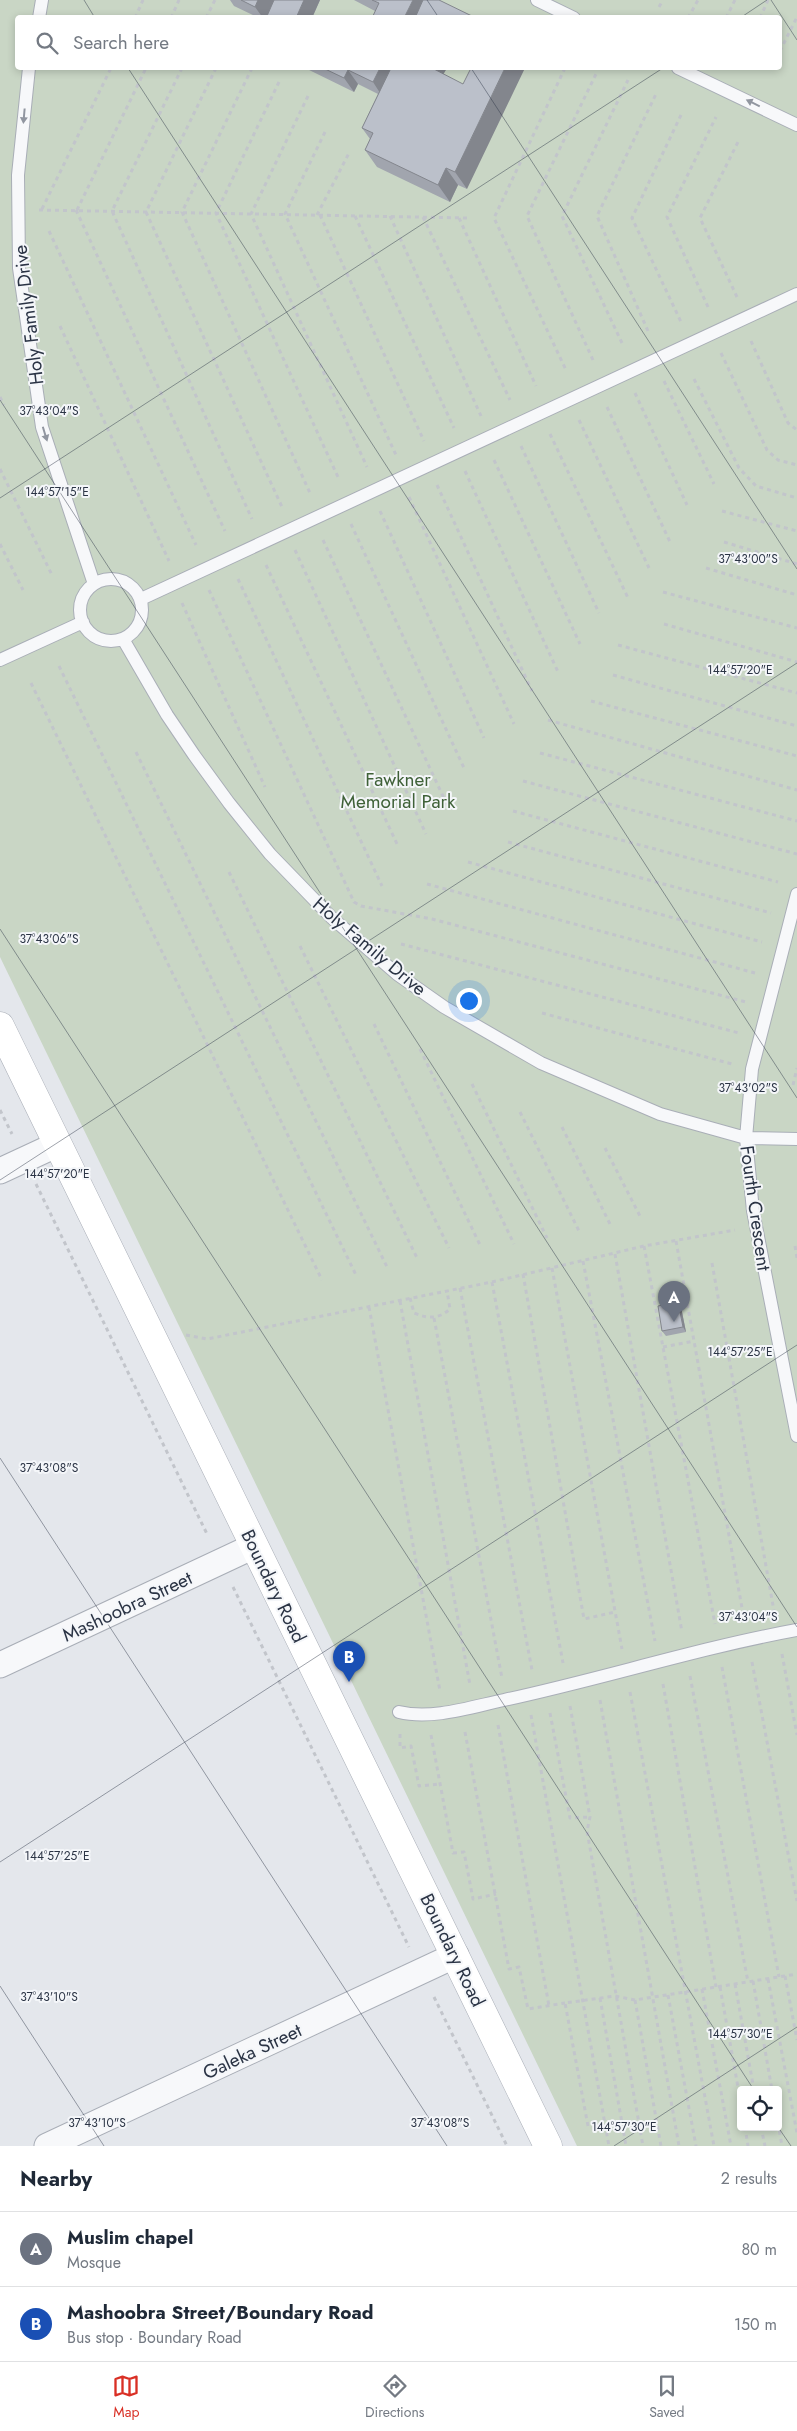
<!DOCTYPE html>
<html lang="en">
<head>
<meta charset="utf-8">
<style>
	:root { --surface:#fff; --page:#f6f6f7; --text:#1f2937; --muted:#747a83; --line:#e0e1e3; --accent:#d93025 }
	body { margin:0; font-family:Jost,sans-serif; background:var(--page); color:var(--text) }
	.controls { position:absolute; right:15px; bottom:15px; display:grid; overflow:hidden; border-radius:5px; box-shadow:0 2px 8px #0003 }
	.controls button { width:45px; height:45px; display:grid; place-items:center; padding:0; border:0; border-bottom:1px solid var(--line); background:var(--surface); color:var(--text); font:25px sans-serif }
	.you { position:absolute; left:468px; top:1000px; width:18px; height:18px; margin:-12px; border:4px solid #fff; border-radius:50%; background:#1a73e8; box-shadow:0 0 0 8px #1a73e833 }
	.badge { display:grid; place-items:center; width:32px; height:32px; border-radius:50%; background:var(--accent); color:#fff; font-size:16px; font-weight:700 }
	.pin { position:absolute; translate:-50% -41px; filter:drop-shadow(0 1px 2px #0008) }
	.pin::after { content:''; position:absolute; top:26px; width:18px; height:15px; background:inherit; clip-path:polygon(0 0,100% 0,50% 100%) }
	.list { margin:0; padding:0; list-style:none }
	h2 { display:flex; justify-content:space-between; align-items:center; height:65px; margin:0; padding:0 20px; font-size:21px }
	h2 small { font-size:16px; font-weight:400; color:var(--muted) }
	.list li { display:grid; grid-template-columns:32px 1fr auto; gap:15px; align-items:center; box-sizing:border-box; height:75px; padding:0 20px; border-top:1px solid var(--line) }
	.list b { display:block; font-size:19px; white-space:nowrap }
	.list p { margin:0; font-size:16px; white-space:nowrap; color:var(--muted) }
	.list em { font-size:16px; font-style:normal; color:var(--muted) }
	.icon { flex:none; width:28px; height:28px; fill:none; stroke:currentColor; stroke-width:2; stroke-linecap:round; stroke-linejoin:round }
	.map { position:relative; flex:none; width:797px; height:2146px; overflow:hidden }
	.search { position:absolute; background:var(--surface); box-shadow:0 2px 8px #0003; left:15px; right:15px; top:15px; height:55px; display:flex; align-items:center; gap:12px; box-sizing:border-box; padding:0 18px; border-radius:5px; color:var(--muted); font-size:19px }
	.sheet { height:215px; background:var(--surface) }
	nav { display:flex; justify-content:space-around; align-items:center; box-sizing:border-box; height:70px; border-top:1px solid var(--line); background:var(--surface); font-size:14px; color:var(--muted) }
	nav a { display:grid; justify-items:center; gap:2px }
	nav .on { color:var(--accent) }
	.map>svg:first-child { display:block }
	.green { fill:#c9d6c5; fill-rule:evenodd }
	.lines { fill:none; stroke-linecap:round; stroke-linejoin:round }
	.lane-casing { stroke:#a9aeb7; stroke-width:14 }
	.street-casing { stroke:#a9aeb7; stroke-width:27 }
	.secondary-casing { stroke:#a9aeb7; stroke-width:29 }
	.path { stroke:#c2c5cb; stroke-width:3; stroke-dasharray:4 4; stroke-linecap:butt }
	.lane { stroke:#f7f8fa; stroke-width:12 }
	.street { stroke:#f7f8fa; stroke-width:25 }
	.secondary { stroke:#fff; stroke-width:28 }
	.wall { fill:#a1a5ae }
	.shaded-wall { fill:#83868d }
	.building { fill:#bbc0ca; stroke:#83868d }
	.oneway { fill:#9196a0 }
	.ticks { fill:none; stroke:#2b3445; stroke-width:1; stroke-opacity:0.45 }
	.labels { text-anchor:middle; stroke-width:4; stroke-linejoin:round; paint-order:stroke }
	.street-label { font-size:19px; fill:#2b3445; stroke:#f4f6f9 }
	.park-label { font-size:19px; fill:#3f6138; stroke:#f4f6f9 }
	.ticks-label { font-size:12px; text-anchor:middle; fill:#2b3445; stroke:#f4f6f9; stroke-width:4; stroke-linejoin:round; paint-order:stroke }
</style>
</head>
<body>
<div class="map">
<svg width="797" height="2146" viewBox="0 0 797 2146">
	<rect width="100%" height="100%" fill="#e4e7ec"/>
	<path class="green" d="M0 0H797V2146H577L0 957ZM18 18H780V68H18ZM741 2090H778V2127H741Z"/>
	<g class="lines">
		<g class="lane-casing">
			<path id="lane" d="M537 0 574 18
				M39 18 42 0
				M29 68 18 175 19 268 42 427 94 584
				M678 68 797 125
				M80 610a31 31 0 1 1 62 0a31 31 0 1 1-62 0Z
				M141 599 797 294
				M123 639 167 715 194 755 229 803 270 854 332 918 397 974 444 1007 541 1063 660 1114 746 1138 797 1139
				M0 660 83 622
				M797 894 752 1069 746 1138 753 1211 797 1436
				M399 1712C432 1720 471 1707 504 1700 602 1679 698 1648 797 1630"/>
		</g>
		<g class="street-casing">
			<path id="street" d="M0 1171 58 1144
				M0 1665 254 1546
				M47 2146 456 1955"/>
		</g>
		<g class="secondary-casing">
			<path id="secondary" d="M0 1026 548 2146"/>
		</g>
		<path class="path" d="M659 7 663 0
			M135 18 143 0
			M171 18 179 0
			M206 18 215 0
			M688 18 698 0
			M726 18 735 0
			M760 18 768 0
			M780 51 797 17
			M182 68 112 211 252 519
			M216 68 146 212 282 507
			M252 68 182 212 310 493
			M565 68 494 218 566 370
			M279 82 216 213 338 477
			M308 96 251 214 367 467
			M681 115 632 218 681 322
			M325 132 285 214 396 455
			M42 209 111 68
			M39 210 468 218
			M76 210 225 531
			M77 210 146 68
			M317 215 349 153
			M320 215 424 441
			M355 216 454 428
			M390 216 481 416
			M423 217 510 400
			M459 218 536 386
			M49 231 196 545
			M737 297 700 218 739 140
			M708 307 667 217 716 117
			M60 326 169 561
			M648 331 597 216 657 92
			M751 341 788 423 797 430
			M622 343 562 216 628 80
			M721 353 767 450 778 460 797 465
			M593 360 527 216 597 72
			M694 379 739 468 756 486 797 498
			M664 381 714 484
			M635 393 687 505
			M0 397 4 405
			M607 407 670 542
			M579 420 649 568
			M550 434 629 600
			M521 446 599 613
			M494 460 580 644
			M0 469 52 575
			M465 471 559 674
			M437 485 532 691
			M409 497 514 724
			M380 511 484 738
			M722 511 797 531
			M351 524 464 768
			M323 540 449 809
			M724 542 797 564
			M0 544 23 590
			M295 550 426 834
			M266 565 398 846
			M706 568 797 595
			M238 579 382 886
			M209 590 354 902 361 906 432 919 746 1002
			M663 592 797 628
			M182 603 265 787
			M664 624 797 662
			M618 645 797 693
			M59 666 356 1275
			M613 675 797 726
			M31 683 322 1280
			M591 701 797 756
			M548 720 797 790
			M136 752 388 1269
			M540 753 797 821
			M523 781 797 854
			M513 811 778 882
			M508 842 771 913
			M468 862 762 942
			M229 872 418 1260
			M427 884 755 973
			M401 944 739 1033
			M300 946 449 1248
			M542 1013 732 1064
			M374 1024 481 1247
			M420 1049 514 1244
			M472 1084 547 1238
			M793 1085 797 1068
			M0 1110 12 1134
			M520 1112 580 1233
			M562 1127 610 1224
			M605 1148 641 1218
			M36 1184 208 1536
			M676 1241 744 1619
			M644 1246 715 1624
			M795 1246 797 1258
			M615 1254 682 1632
			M583 1261 655 1641
			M712 1263 774 1611
			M552 1268 622 1649
			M523 1274 584 1619 615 1612
			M492 1282 563 1663
			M460 1288 532 1670
			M410 1298 414 1313C428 1319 439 1319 450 1309L447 1291
			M400 1301 470 1685
			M369 1307 440 1691
			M434 1318 502 1678
			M186 1335 207 1339 492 1282 644 1246 735 1230
			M663 1347 694 1341
			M233 1587 409 1947
			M782 1654 797 1735
			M752 1662 797 1901
			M722 1667 779 1977
			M690 1676 748 1982
			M663 1684 716 1987
			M630 1692 714 2146
			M600 1700 679 2146
			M570 1706 590 1817 587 1831 643 2146
			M550 1713 570 1818 590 1817
			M531 1715 609 2146
			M498 1725 549 2006
			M465 1732 509 1969 519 1967 528 2009 565 2003
			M400 1734V1748L411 1746 419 1786 440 1784
			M431 1735 453 1853 464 1852 473 1899 496 1894
			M785 1976 797 2040
			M768 1979 797 2133
			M753 1981 772 2090
			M735 1984 754 2090
			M720 1987 741 2104
			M702 1989 731 2146
			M668 1995 696 2146
			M434 1997 507 2146
			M600 1998 626 2146
			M635 2000 661 2146
			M778 2123 782 2146
			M588 2126 565 2003 615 1996 635 2000 797 1974
			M745 2127 748 2146
			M761 2127 765 2146"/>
		<use href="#lane" class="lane"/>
		<use href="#street" class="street"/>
		<use href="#secondary" class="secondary"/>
	</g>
	<path class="wall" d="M230 0H320L312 18H268L267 16 266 18H259L234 6Z
		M354 0H439L375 11Z
		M305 68H447L443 74 467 189 458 185 450 202 377 167 365 150 370 139 362 128 378 94 358 84 354 92Z
		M678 1302 681 1307 686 1332 666 1336 662 1331Z"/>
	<path class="shaded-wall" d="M258 0H275L266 18H263L255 7Z
		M304 0H320L312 18H296Z
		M413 0H423L420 18H404Z
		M380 68H396L382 96 373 82Z
		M429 68H447L439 82Z
		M505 68H525L467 189 455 172Z
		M348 70 358 84 354 92 344 78Z
		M446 168 458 185 450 202 438 185Z
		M678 1302 681 1307 686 1332 683 1327Z"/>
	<path class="building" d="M241 0H258L255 7Z
		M274 0H304L296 18H270L267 16Z
		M372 0H413L404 18H372L379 3Z
		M423 0H439L476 18H415Z
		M323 68H380L373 82 348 70 344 78Z
		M391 68H432L463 84 471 68H505L455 172 446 168 438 185 365 150 373 133 362 128Z
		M678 1302 683 1327 662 1331 658 1306Z"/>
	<defs><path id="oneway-solid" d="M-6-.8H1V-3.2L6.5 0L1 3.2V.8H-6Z" transform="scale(1.25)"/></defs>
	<g class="oneway">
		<use href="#oneway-solid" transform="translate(753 103) rotate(-154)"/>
		<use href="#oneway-solid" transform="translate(24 116) rotate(95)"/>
		<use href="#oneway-solid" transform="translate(45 434) rotate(73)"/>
	</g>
	<path class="ticks" d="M84 0 95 18M427 0 439 18M771 0 797 40M740 18 767 0M128 68 797 1098M471 68 797 569M0 400 797 1627M0 498 663 68M0 929 754 2090M0 1180 797 663M0 1458 447 2146M0 1862 797 1345M0 1986 104 2146M778 2127 791 2146M614 2146 797 2027"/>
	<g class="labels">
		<g class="street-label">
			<text transform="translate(28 315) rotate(-97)" y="7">Holy Family Drive</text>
			<text transform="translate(370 946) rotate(40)" y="7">Holy Family Drive</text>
			<text transform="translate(756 1208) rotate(82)" y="7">Fourth Crescent</text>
			<text transform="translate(274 1586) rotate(64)" y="7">Boundary Road</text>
			<text transform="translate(127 1606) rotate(-25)" y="7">Mashoobra Street</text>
			<text transform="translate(453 1950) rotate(64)" y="7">Boundary Road</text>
			<text transform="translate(252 2051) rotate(-25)" y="7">Galeka Street</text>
		</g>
		<g class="park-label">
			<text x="398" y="786">Fawkner<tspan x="398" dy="22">Memorial Park</tspan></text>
		</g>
	</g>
	<g class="ticks-label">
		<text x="49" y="415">37°43'04"S</text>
		<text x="57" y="496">144°57'15"E</text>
		<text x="748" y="563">37°43'00"S</text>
		<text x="740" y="674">144°57'20"E</text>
		<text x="49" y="943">37°43'06"S</text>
		<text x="748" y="1092">37°43'02"S</text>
		<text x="57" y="1178">144°57'20"E</text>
		<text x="740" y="1356">144°57'25"E</text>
		<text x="49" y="1472">37°43'08"S</text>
		<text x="748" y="1621">37°43'04"S</text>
		<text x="57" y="1860">144°57'25"E</text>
		<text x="49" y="2001">37°43'10"S</text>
		<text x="740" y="2038">144°57'30"E</text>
		<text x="97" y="2127">37°43'10"S</text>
		<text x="440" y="2127">37°43'08"S</text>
		<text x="624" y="2131">144°57'30"E</text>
	</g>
</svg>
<div class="controls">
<button><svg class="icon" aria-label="locate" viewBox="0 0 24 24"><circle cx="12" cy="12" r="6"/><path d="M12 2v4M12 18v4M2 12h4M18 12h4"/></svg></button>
</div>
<div class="you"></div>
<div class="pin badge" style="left:674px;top:1322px;background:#6b7280">A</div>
<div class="pin badge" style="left:349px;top:1682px;background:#1a4fb4">B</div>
<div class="search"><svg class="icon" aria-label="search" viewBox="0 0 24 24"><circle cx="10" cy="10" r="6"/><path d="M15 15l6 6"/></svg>Search here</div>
</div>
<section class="sheet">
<h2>Nearby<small>2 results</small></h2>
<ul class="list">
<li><span class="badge" style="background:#6b7280">A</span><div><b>Muslim chapel</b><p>Mosque</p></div><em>80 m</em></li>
<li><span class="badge" style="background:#1a4fb4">B</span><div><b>Mashoobra Street/Boundary Road</b><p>Bus stop · Boundary Road</p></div><em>150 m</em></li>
</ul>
</section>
<nav>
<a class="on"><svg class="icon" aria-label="map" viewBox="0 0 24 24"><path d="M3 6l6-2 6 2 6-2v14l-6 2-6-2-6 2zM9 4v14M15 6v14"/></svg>Map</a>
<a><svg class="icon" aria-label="directions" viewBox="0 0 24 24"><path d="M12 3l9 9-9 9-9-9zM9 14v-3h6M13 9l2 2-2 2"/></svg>Directions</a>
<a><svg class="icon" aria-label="saved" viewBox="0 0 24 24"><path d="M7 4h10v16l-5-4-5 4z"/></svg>Saved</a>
</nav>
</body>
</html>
